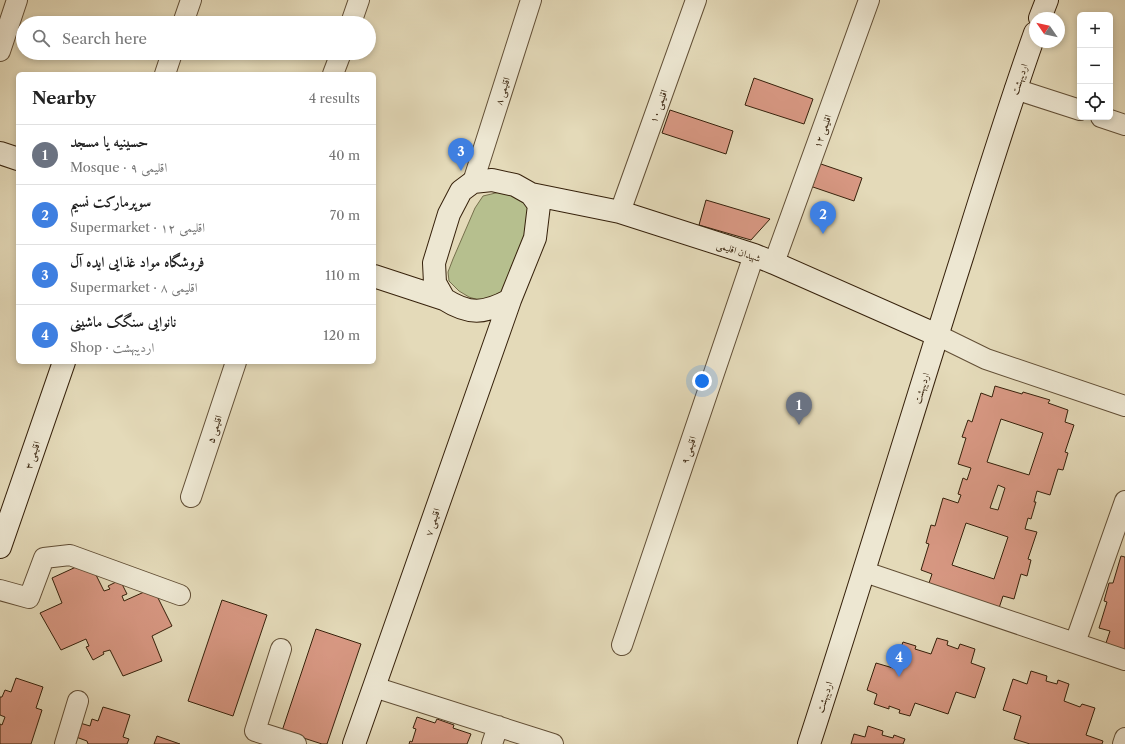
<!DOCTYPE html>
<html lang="en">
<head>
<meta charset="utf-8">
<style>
	:root { --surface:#fff; --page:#f2f2f2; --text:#222; --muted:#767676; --line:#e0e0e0; --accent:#ea580c }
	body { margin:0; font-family:"Libre Caslon Text",Amiri,serif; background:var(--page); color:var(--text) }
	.controls { position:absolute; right:12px; top:12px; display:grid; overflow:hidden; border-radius:6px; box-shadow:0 2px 6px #0003 }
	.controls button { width:36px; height:36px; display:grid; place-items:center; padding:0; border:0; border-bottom:1px solid var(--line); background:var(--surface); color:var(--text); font:20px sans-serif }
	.compass { position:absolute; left:1029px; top:12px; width:36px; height:36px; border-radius:50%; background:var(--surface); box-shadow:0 2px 6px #0003; rotate:304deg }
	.you { position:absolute; left:702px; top:381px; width:14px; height:14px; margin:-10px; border:3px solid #fff; border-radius:50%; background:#1a73e8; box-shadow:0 0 0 6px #1a73e833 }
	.badge { display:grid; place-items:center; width:26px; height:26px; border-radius:50%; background:var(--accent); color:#fff; font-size:13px; font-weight:700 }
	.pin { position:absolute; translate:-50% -33px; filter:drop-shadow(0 1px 2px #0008) }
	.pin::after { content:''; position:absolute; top:21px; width:14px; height:12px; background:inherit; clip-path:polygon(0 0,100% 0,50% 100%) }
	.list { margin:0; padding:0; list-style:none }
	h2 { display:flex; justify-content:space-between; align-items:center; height:52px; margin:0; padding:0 16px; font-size:17px }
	h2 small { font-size:13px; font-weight:400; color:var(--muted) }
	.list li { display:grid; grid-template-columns:26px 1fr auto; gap:12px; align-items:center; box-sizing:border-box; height:60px; padding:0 16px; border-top:1px solid var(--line) }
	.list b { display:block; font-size:15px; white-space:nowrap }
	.list p { margin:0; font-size:13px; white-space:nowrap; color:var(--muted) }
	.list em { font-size:13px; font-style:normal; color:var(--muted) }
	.icon { flex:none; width:22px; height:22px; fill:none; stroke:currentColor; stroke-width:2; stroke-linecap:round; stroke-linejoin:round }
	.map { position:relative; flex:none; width:1125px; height:744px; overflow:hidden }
	.search { position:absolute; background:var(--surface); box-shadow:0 2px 6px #0003; left:16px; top:16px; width:360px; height:44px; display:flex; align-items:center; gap:10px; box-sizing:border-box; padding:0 14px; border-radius:22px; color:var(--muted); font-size:15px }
	.panel { position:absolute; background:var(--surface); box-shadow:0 2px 6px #0003; left:16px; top:72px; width:360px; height:292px; border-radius:6px }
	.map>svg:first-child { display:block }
	.green { fill:#b6bf8e; stroke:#76704c }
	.building { fill:#d89883; stroke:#36210b; fill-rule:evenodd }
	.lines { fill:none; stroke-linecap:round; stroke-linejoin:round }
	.street-casing { stroke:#624f36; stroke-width:22 }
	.secondary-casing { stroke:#36210b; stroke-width:24 }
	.street { stroke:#ede7d2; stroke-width:20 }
	.secondary { stroke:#ede7d2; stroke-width:22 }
	.labels { text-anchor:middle; stroke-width:3; stroke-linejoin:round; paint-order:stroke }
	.street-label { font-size:10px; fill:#36210b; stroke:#ede7d2 }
</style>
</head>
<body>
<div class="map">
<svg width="1125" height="744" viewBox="0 0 1125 744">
	<rect width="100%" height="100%" fill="#e4dab9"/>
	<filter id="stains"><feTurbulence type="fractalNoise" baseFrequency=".005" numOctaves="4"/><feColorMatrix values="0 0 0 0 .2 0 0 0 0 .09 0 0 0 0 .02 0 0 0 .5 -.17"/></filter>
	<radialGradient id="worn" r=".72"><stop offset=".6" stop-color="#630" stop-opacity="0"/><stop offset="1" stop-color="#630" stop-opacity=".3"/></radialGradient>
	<path class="green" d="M504 191 525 202 529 211 532 226 507 296 485 302 469 297 459 291 449 281 448 272 453 259 475 208 483 196Z"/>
	<path class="building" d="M754 78 813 99 804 124 745 105Z
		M670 110 733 131 726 154 662 133Z
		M818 163 862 178 854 201 810 186Z
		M706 200 770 219 751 240 699 225Z
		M995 386 1022 394 1023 392 1050 400 1048 403 1068 410 1065 422 1074 425 1065 452 1068 453 1063 470 1058 469 1050 495 1037 491 1034 502H1036L1031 519 1028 518 1025 529 1037 532 1028 559 1031 560 1027 576 1021 574 1014 599 1003 596 998 611 927 589 932 574 921 570 929 544 926 543 931 525 935 526 943 498 958 503 961 495 958 494 963 478 967 480 971 468 958 464 966 438 962 437 968 420 972 422 981 393 992 397ZM1001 419 1043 433 1029 475 987 462ZM998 485 1005 488 998 510 990 508ZM966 523 1008 537 994 579 952 565Z
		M1121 556 1125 557V653L1105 646 1110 631 1099 628 1107 602 1104 601 1109 583H1113Z
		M89 561 104 591 110 589 108 586 120 580 127 594 122 596 124 601 153 588 172 626 152 636 162 661 123 676 110 650 103 652 104 654 93 660 86 647 89 646 86 639 61 650 40 613 62 603 52 578Z
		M222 600 267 615 233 716 188 701Z
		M316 629 361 644 327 744H322L282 731Z
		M937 638 948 641 947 645 958 649 960 644 975 649 971 663 985 668 975 698 956 692 948 714 915 703 910 716 899 713 900 710 889 706V709L874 704 877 694 867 690 876 663 893 668 903 642 916 646 915 649 931 654Z
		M1031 671 1047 676 1046 681 1057 684 1058 680 1069 684 1064 701 1080 707 1082 704 1095 708 1086 735 1103 741 1102 744H1030L1014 739 1021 716 1003 710 1013 679 1027 684Z
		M16 678 43 687 36 708 42 710 31 744H0V724L2 725 5 717 0 715V697H2L5 690 11 692Z
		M103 707 130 715 123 737 129 739 127 744H88L87 741 76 737 80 723 90 726 92 719 98 721Z
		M417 717 435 723 437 719 454 725 453 728 471 734 467 744H409L410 741 412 742 416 729 413 728Z
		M868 726 883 731 882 735 893 738 894 735 905 739 903 744H851L854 734 865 737Z
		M157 736 180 744H154Z"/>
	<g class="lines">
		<g class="street-casing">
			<path id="street" d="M183 23 191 0
				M351 23 359 0
				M0 51 17 0
				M165 74 172 53
				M333 74 341 53
				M1015 89 1080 110
				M1101 117 1125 125
				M473 182 531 0
				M620 212 696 0
				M774 263 869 0
				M937 335 986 359 1125 406
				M191 497 236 362
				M865 572 1125 660
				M0 590 29 598 44 558 70 555 180 595
				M1075 643 1125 501
				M622 645 754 255
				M281 649 255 731 296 744
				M374 687 553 744
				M65 744 78 701
				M492 744 498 726
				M1123 744 1125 738"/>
		</g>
		<g class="secondary-casing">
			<path id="secondary" d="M1040 18 1047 0
				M0 153 18 159
				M531 194 620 212 754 255 774 263 937 335
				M374 276 444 299C469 315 484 314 510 300L535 238 539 205 531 194 515 185 492 180 473 182 461 191 449 214 434 263 435 283 444 299
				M0 547 64 362
				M354 744 510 300
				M809 744C862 581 911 417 963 254 986 180 1009 106 1035 33"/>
		</g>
		<use href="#street" class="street"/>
		<use href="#secondary" class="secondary"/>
	</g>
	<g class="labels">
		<g class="street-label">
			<text transform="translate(1019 79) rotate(-71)" y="4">اردیبهشت</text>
			<text transform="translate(502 91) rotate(-72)" y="4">اقلیمی ۸</text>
			<text transform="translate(658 106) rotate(-70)" y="4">اقلیمی ۱۰</text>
			<text transform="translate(822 131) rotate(-70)" y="4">اقلیمی ۱۲</text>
			<text transform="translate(739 251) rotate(19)" y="4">شهیدان اقلیمی</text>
			<text transform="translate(921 388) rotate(-73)" y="4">اردیبهشت</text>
			<text transform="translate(214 429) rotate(-72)" y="4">اقلیمی ۵</text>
			<text transform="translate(688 450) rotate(-71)" y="4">اقلیمی ۹</text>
			<text transform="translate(32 455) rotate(-71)" y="4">اقلیمی ۳</text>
			<text transform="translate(432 522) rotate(-71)" y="4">اقلیمی ۷</text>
			<text transform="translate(824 697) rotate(-72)" y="4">اردیبهشت</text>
		</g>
	</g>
	<rect width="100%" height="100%" filter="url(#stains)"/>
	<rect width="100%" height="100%" fill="url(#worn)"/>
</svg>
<div class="controls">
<button>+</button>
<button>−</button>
<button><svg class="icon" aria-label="locate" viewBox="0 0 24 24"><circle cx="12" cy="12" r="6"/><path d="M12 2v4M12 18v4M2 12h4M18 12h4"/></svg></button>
</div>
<svg class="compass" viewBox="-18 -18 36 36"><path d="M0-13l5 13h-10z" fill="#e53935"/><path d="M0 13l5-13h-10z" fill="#767676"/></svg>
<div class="you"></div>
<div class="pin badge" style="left:799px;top:425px;background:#6b7280">1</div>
<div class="pin badge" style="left:823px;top:234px;background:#3f7fe0">2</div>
<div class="pin badge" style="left:461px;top:171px;background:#3f7fe0">3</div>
<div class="pin badge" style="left:899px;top:677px;background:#3f7fe0">4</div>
<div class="search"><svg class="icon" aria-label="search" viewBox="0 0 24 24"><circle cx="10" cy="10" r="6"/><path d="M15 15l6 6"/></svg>Search here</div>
<section class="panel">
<h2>Nearby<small>4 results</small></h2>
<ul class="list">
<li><span class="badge" style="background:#6b7280">1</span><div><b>حسینیه یا مسجد</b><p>Mosque · اقلیمی ۹</p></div><em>40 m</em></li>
<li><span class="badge" style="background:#3f7fe0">2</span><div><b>سوپرمارکت نسیم</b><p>Supermarket · اقلیمی ۱۲</p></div><em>70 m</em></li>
<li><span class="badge" style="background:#3f7fe0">3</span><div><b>فروشگاه مواد غذایی ایده آل</b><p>Supermarket · اقلیمی ۸</p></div><em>110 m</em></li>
<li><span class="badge" style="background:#3f7fe0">4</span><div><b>نانوایی سنگک ماشینی</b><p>Shop · اردیبهشت</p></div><em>120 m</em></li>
</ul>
</section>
</div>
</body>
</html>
